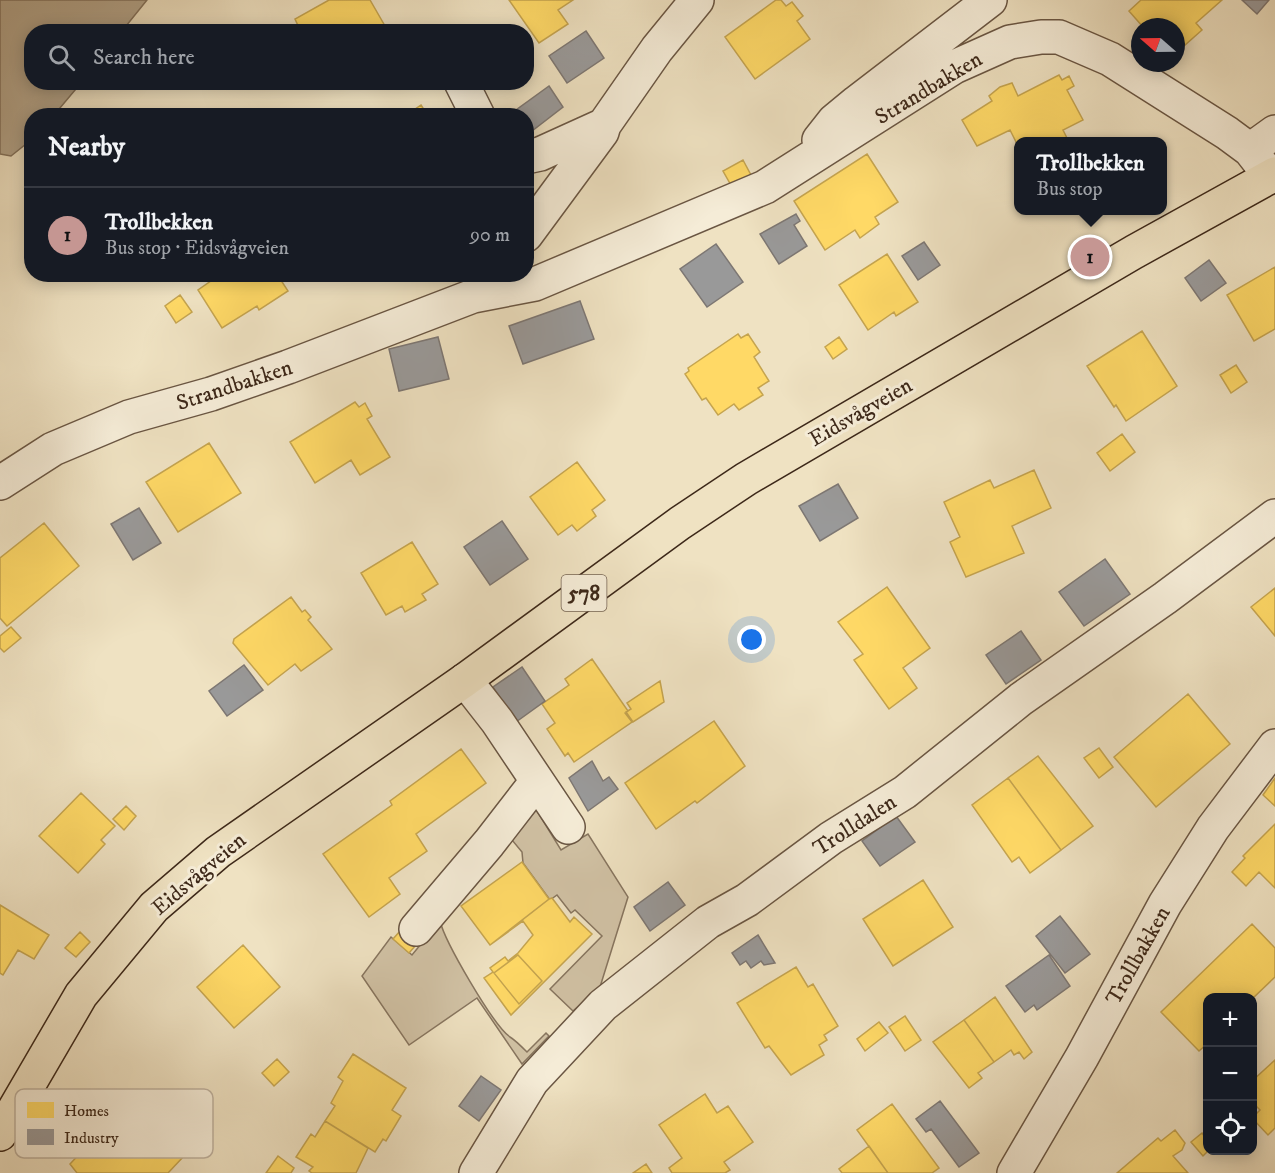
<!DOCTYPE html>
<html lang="en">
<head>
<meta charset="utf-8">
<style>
	:root { --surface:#171b24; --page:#20242c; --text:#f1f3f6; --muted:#9ea1a6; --line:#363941; --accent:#c59692 }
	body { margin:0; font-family:"IM FELL DW Pica",serif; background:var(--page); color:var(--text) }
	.controls { position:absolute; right:18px; bottom:18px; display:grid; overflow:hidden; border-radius:12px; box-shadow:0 3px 15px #0003 }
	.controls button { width:54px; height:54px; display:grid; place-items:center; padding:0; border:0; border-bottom:2px solid var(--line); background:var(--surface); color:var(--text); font:30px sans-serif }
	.compass { position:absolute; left:1131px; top:18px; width:54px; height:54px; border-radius:50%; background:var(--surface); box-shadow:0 3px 15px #0003; rotate:290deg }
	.you { position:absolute; left:752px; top:640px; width:21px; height:21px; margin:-15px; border:4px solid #fff; border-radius:50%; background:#1a73e8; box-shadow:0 0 0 9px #1a73e833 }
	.badge { display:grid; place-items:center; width:39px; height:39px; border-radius:50%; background:var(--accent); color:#111; font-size:20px; font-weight:700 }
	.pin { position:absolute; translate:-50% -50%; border:3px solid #fff; box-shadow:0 2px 6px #0006 }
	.popup { position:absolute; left:1014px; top:137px; width:153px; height:78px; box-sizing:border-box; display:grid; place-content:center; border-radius:12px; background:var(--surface); filter:drop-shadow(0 2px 4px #0005); font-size:20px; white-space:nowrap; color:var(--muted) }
	.popup b { font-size:22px; color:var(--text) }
	.popup::after { content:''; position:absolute; left:50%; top:100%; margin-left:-12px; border:12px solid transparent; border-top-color:var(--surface) }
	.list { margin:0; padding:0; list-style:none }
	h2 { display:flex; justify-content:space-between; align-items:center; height:78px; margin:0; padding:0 24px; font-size:26px }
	h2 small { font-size:20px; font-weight:400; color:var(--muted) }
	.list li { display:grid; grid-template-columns:39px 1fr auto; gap:18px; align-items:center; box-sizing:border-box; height:96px; padding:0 24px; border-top:2px solid var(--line) }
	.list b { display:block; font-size:22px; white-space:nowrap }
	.list p { margin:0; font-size:20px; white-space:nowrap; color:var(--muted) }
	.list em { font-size:20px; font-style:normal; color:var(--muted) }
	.icon { flex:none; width:33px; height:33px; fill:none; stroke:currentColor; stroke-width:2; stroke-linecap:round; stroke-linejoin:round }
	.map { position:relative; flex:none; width:1275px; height:1173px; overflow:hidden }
	.search { position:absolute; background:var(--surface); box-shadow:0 3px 15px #0003; left:24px; top:24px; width:510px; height:66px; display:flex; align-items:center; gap:15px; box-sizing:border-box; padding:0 21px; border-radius:24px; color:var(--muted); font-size:22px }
	.panel { position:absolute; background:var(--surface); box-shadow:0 3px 15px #0003; left:24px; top:108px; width:510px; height:174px; border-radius:24px }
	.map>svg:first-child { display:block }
	.green { fill:#d1c2a5; stroke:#87755f; stroke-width:1.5 }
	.water { fill:#b2a389; stroke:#83725c; stroke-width:1.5 }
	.homes { fill:#ffd966; stroke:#c5a44f; stroke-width:1.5 }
	.industry { fill:#999; stroke:#7d7773; stroke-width:1.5 }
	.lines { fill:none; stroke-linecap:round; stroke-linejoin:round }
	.minor-casing { stroke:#6a5643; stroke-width:36 }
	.major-casing { stroke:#3d2819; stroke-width:36 }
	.minor { stroke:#f5ecd7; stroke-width:33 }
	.major { stroke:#efe2c2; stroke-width:33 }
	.labels { text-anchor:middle; stroke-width:6; stroke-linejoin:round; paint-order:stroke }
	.shield { fill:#f5ecd7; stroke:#746352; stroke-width:1.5 }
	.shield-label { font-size:21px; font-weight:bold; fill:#3d2819 }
	.street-label { font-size:22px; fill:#3d2819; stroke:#f5ecd7 }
	.key { fill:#f5ecd7; stroke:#beb19e; stroke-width:1.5 }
	.key-label { font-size:16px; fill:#3d2819 }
</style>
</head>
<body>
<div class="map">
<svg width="1275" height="1173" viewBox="0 0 1275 1173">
	<rect width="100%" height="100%" fill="#efe2c2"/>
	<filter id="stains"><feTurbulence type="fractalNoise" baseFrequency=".00333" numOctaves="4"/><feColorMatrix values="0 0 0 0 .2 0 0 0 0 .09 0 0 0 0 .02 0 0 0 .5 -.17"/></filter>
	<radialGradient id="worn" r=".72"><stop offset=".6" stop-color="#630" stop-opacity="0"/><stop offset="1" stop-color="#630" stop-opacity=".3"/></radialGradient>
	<path class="green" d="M534 806 561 850 588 834 628 897 600 987 573 1011 550 989 602 936 575 910 571 913 557 895 550 900 523 863 522 852 507 834Z
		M440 921C445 942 493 1025 510 1037 515 1040 521 1046 527 1052L546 1033 549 1036 522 1064 477 998 409 1045 362 976 391 937 412 955Z"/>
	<path class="water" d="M0 0H147L122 31 32 32V82L81 83 54 115 32 116 31 140 11 156 0 154Z"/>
	<path class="homes" d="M329 0H370L385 26 376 32H301L295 19Z
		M509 0H573L558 10 568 24 539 43Z
		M776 0H781L786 6 792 2 803 16 797 21 810 39 755 79 725 37Z
		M1141 0H1222L1196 23 1202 30 1176 53V27H1143L1129 11Z
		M1059 75 1062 80 1069 76 1074 86 1067 90 1083 120 1063 130 1069 142H1018V146L1010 130 977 146 962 120 992 101 989 96 1000 87 1012 83 1018 96Z
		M421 105 428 116H405Z
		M867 154 898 202 875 217 879 224 860 238 855 230 825 250 794 201Z
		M743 160 752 177 732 187 723 171Z
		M887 254 918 302 896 316 894 312 868 330 839 285Z
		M1275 267V329L1254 341 1227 295Z
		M221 274H277L288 291 259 310 257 306 222 328 198 290Z
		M180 295 192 312 176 323 165 306Z
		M1142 331 1177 386 1126 421 1116 405 1114 407 1087 366Z
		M738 334 741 338 748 334 760 352 754 357 769 381 758 388 763 395 739 410 734 404 718 415 706 398 702 400 685 374 689 371 688 368Z
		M839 337 847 349 833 359 825 347Z
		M1236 365 1247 382 1231 393 1220 375Z
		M355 402 359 407 365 403 372 416 367 419 390 457 360 475 351 460 315 483 290 442Z
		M1122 434 1135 452 1110 471 1097 453Z
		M209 443 241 493 178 532 146 482Z
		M577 462 605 500 592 510 596 516 577 531 572 525 558 535 530 497Z
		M1034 470 1051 508 1012 526 1024 553 966 577 950 542 960 537 944 502 990 480 994 488Z
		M44 523 79 566 7 626 0 618V558Z
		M412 542 438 584 422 594 426 600 405 612 402 606 386 615 361 573Z
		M887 587 930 648 903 668 917 688 889 709 854 660 863 654 838 622Z
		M1275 588V636L1251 607Z
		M291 597 302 612 305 610 311 617 308 620 332 649 301 671 295 664 268 685 233 643 234 639Z
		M11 627 21 638 4 652 0 648V636Z
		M592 659 628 711 625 713 632 722 574 762 568 753 565 756 547 729 555 723 542 704 569 685 565 679Z
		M660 681 664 702 633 722 626 712 631 709 627 703Z
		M1188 694 1230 744 1156 807 1114 757Z
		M714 721 745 766 697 803 695 801 656 829 625 783Z
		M1099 748 1113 767 1099 778 1084 758Z
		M461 749 486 783 416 834 427 851 389 878 400 894 369 917 323 854 392 805 390 801Z
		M1038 756 1093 826 1061 850 1008 778Z
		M1008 778 1061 850 1030 873 1019 857 1012 862 972 805Z
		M1275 778V806L1263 795Z
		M81 793 115 826 101 840 105 844 78 873 39 836Z
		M126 806 136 816 124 830 113 819Z
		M1275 824V888L1259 872 1246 886 1232 872 1245 858 1243 856Z
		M522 862 549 899 552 898 570 922 574 917 592 934 511 1015 484 978 493 972 490 968 505 957 508 961 518 953 533 935 523 921 490 945 461 906Z
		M522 862 549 899 490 945 461 906Z
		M923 880 953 927 893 966 863 919Z
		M0 905 49 935 34 959 18 950 3 975 0 973Z
		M408 922 424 936 409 953 393 939Z
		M1252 924 1275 948V977L1252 999 1208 998V1043L1199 1051 1161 1012Z
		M80 932 90 942 76 957 65 948Z
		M243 945 280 987 234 1028 197 987Z
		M518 955 542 981 519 1004 494 973Z
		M796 967 808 987 813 984 838 1026 824 1035 827 1040 819 1045 824 1055 791 1075 769 1046 765 1048 737 1003Z
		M995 997 1032 1052 1024 1059 1019 1052 1014 1055 1011 1050 994 1062 964 1020Z
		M905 1016 921 1040 905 1051 889 1027Z
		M964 1020 994 1062 978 1073 982 1078 969 1088 933 1042Z
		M879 1022 888 1033 865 1051 857 1039Z
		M353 1054 406 1088 392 1110 401 1116 386 1141 383 1139 375 1152 325 1121 335 1106 331 1103 343 1081 338 1077Z
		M277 1059 289 1072 274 1086 262 1073Z
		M1275 1060V1128L1268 1135 1252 1118 1260 1110 1252 1102V1081Z
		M153 1094 200 1139 168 1173H77L70 1164 99 1133 108 1142Z
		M705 1094 717 1113 728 1106 753 1142 724 1162 730 1170 725 1173H672L669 1168 682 1158 659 1125Z
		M892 1104 939 1168 932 1173H888L857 1130Z
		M325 1121 368 1148 356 1173H312L309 1171 313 1167 296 1157 311 1134 315 1137Z
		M1175 1130 1185 1143 1182 1150 1173 1156 1188 1173H1117L1158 1138 1161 1141Z
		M1202 1133 1208 1141 1209 1150 1203 1156 1191 1142Z
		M869 1146 888 1173H842L839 1169Z
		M278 1156 294 1168 291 1173H266Z
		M646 1164 652 1173H633Z"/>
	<path class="industry" d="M1242 0H1269L1257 14Z
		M586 31 604 58 567 83 549 56Z
		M549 86 563 107 532 131 526 124V116H520L516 110Z
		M796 214 800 221 794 225 807 246 779 264 760 234Z
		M924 242 940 265 918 280 902 256Z
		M716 244 743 282 707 307 680 269Z
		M1209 260 1226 283 1201 301 1185 278Z
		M580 301 594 339 523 364 509 326Z
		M438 337 449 379 399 391 389 349Z
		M838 484 858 518 820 541 799 506Z
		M139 508 161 543 133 560 111 524Z
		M502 521 528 559 490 585 464 547Z
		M1105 559 1130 594 1084 626 1059 592Z
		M1021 631 1041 660 1006 684 986 655Z
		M244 665 263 690 227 716 209 691Z
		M522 667 545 701 516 722 493 687Z
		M592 761 603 781 609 777 618 789 588 811 569 778Z
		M896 816 915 842 880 866 862 841Z
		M668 882 685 905 650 931 634 907Z
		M1060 916 1090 954 1065 973 1036 936Z
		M758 935 775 963 764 965 761 961 751 968 746 961 740 965 732 953Z
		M1049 955 1070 986 1037 1010 1034 1005 1025 1012 1006 986Z
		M481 1076 501 1090 479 1121 459 1106Z
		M940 1101 979 1153 959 1167 931 1129 926 1132 916 1119Z"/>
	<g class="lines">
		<g class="minor-casing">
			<path id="minor" d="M461 82 478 116
				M819 140 834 121 857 102 990 0
				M1250 150 1275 132
				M526 157 540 154 604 125
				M526 235 602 132 604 125 657 49 697 0
				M0 483 53 449 129 417 211 394 288 367 473 296 535 284 765 187 954 67 1010 42 1041 37H1059L1110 59 1227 133 1250 150 1271 177
				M465 680 497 721 568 827
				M416 929 489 843 537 781
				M476 1173 532 1081 603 1005 708 922 747 900 831 838 905 792 1021 699 1165 598 1275 516
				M1014 1173 1082 1057 1165 904 1213 828 1275 746"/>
		</g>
		<g class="major-casing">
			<path id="major" d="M0 1134 81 995 154 907 218 852 465 680 680 523 746 479 1134 252 1275 174"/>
		</g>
		<use href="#minor" class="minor"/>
		<use href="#major" class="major"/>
	</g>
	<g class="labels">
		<rect class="shield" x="561.5" y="575" width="45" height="36" rx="4.5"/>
		<g class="shield-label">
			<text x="584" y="600">578</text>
		</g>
		<g class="street-label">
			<text transform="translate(928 87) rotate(-31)" y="8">Strandbakken</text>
			<text transform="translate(234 384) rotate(-18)" y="8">Strandbakken</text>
			<text transform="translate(860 411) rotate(-30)" y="8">Eidsvågveien</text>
			<text transform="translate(854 824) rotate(-33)" y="8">Trolldalen</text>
			<text transform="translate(198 873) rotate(-40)" y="8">Eidsvågveien</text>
			<text transform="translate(1137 955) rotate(-61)" y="8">Trollbakken</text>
		</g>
	</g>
	<rect x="15" y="1089" width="198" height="69" rx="9" class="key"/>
	<rect x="27" y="1102" width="27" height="16" fill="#ffd966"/>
	<rect x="27" y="1129" width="27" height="16" fill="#999"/>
	<g class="key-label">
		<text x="64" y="1116">Homes</text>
		<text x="64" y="1143">Industry</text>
	</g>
	<rect width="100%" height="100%" filter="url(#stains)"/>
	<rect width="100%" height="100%" fill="url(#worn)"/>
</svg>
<div class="controls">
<button>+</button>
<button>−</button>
<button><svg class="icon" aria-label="locate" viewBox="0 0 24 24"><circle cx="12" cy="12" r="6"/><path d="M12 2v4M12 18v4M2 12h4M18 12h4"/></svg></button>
</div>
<svg class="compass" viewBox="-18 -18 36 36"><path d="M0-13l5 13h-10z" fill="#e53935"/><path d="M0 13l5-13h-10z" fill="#9ea1a6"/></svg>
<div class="you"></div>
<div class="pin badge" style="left:1090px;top:257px">1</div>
<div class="popup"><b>Trollbekken</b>Bus stop</div>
<div class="search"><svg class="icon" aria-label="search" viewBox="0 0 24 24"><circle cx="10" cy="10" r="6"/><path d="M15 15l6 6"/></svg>Search here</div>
<section class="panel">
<h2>Nearby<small></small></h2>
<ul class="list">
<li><span class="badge">1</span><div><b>Trollbekken</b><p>Bus stop · Eidsvågveien</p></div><em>90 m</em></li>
</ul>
</section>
</div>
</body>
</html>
